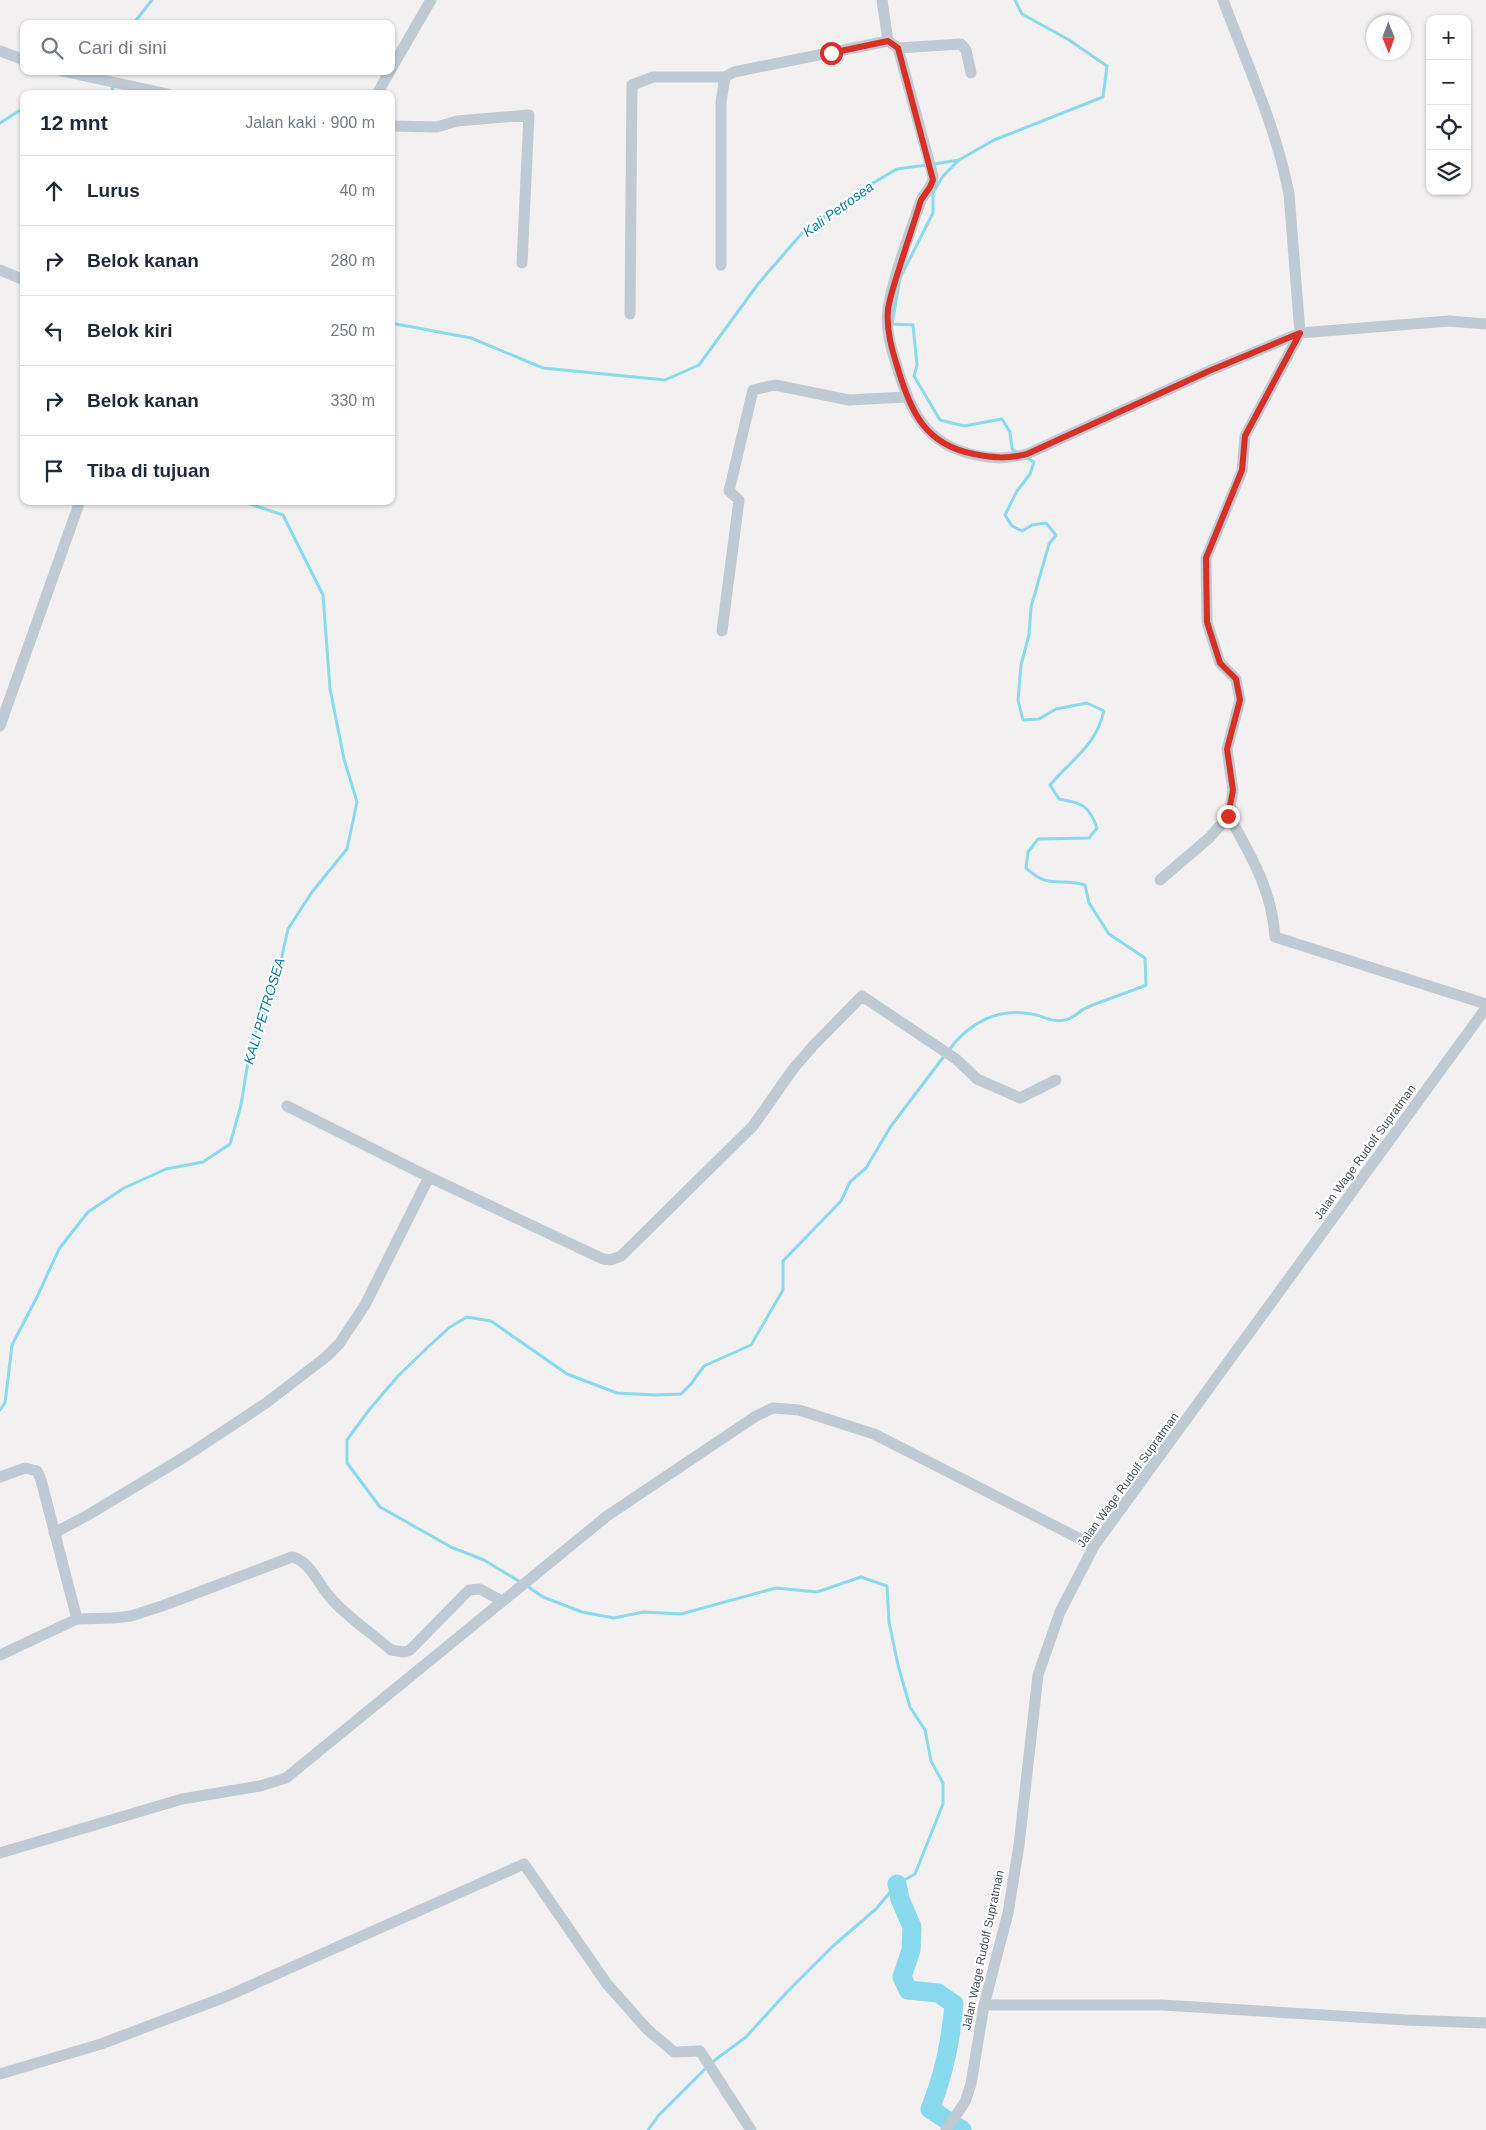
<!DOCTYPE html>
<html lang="id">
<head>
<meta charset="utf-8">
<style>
	:root { --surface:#fff; --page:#f6f6f7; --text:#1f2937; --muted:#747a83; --line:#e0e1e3 }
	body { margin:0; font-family:Arial,sans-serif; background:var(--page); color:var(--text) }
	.controls { position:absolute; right:15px; top:15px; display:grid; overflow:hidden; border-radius:10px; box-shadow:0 1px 4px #0004 }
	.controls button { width:45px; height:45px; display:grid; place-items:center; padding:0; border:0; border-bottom:1px solid var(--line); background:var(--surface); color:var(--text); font:25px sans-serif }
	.compass { position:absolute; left:1366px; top:15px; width:45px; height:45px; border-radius:50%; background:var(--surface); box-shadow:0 1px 4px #0004; rotate:179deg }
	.stop { position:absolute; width:15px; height:15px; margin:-11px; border:4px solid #d93025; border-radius:50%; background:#fff }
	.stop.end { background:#d93025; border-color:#fff; box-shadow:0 1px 5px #0008 }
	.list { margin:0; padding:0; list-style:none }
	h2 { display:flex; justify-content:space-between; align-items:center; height:65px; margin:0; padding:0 20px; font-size:21px }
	h2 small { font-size:16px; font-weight:400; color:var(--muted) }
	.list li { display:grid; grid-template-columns:32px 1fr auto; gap:15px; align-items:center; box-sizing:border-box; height:70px; padding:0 20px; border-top:1px solid var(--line) }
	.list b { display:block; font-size:19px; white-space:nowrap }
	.list em { font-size:16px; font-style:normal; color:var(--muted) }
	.icon { flex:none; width:28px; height:28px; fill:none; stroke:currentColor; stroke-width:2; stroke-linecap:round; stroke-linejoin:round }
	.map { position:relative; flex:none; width:1486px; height:2130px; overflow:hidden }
	.search { position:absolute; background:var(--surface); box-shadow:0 1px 4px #0004; left:20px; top:20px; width:375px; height:55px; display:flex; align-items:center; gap:12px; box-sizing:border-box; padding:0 18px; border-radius:10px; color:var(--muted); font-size:19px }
	.panel { position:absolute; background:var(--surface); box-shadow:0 1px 4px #0004; left:20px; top:90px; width:375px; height:415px; border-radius:10px }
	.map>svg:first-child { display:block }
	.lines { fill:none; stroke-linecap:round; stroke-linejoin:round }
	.stream { stroke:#8adaef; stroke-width:3 }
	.river { stroke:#8adaef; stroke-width:19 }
	.minor { stroke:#c0cad2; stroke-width:11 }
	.route { stroke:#d93025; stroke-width:6 }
	.labels { text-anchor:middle; stroke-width:4; stroke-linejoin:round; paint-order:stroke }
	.street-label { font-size:12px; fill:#47535e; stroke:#fff }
	.water-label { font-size:14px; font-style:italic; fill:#0981a0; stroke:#fff }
</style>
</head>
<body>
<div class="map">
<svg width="1486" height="2130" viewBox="0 0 1486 2130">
	<rect width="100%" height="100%" fill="#f2f0f0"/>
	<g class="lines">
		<path class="stream" d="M133 24 152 0
			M112 94 113 84
			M0 123 19 111H24
			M959 160 943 176 933 193V213L900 278 892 324 913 325 917 365 914 376 940 420 964 426 1002 419 1010 432 1012 449 1018 453
			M934 164 959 160 994 140 1103 97 1107 66 1069 40 1022 14 1015 0
			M391 323 471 338 543 368 665 380 699 365 758 284 803 232 868 186 897 169 927 165
			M949 1050C968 1024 997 1007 1032 1014 1044 1016 1052 1023 1065 1020 1073 1019 1080 1010 1088 1007 1107 999 1127 993 1146 985L1145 958 1109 934 1089 903 1085 885C1060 877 1049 890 1026 868L1028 852 1038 839 1089 838 1097 828C1089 805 1082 803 1059 799L1050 785C1073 758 1095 747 1104 711L1087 703 1056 709 1039 719 1023 720 1018 700 1021 665 1029 635 1031 607 1049 544 1056 535 1046 523 1032 525 1022 531 1012 526 1005 515 1017 491 1030 474 1034 462 1025 457
			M0 1410 5 1403 12 1345 37 1297 59 1249 88 1212 124 1188 166 1169 203 1162 230 1144 241 1105 251 1043 276 983 288 929 312 892 347 849 357 802 344 759 330 689 323 595 283 515 241 501
			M522 1583 484 1560 451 1547 380 1507 347 1463V1440L369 1410 398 1376 429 1346 450 1327 467 1317 491 1321 567 1374 617 1393 655 1395 681 1394 691 1384 704 1366 751 1345 783 1290V1261L841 1201 850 1182 866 1168 891 1126 945 1055
			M527 1586 543 1597 582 1612 614 1618 643 1612 681 1614 776 1588 817 1592 861 1577 887 1586 889 1622 898 1665 910 1707 925 1730 931 1761 943 1783V1804L915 1874 897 1884 876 1909 833 1946 787 1992 746 2037 711 2063 658 2116 648 2130"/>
		<path class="river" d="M897 1884 900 1899 912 1927 911 1950 902 1977 908 1990 938 1993 954 2004C951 2040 944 2075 930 2109L962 2130"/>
		<path class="minor" d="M882 0 888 41 898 48 933 176C933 188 924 192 920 203 909 236 894 274 888 308 885 328 891 348 897 367 911 412 925 444 975 455 995 459 1006 459 1027 454L1209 371 1300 333 1449 321 1486 324
			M898 48 961 44 966 50 971 73
			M0 51 24 60
			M391 69 431 0
			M62 71 168 94
			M377 94 390 71
			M391 126 437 127 457 121 529 115 522 263
			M721 265V102L725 77 734 72 888 41
			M0 270 24 280
			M630 314 632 85 653 77H725
			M722 631 739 500 729 491 753 390 775 385 849 400 906 397
			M0 726 80 501
			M1229 816C1251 856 1272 890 1275 937L1486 1004
			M1160 880 1209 838 1229 816 1233 790 1227 749 1240 700 1236 679 1220 663 1207 622 1206 558 1242 471 1245 436 1300 333 1289 194C1276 127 1247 64 1223 0
			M287 1106 429 1177 603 1259 610 1260 621 1256 753 1126 793 1069 813 1046 862 996 956 1059 977 1079 1020 1098 1056 1080
			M0 1477 25 1468 37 1471 41 1480 77 1619 0 1655
			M54 1533 88 1515 186 1456 266 1403 326 1357 339 1344 365 1305 429 1177
			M77 1619 113 1618 131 1616 162 1606 292 1557C309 1560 319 1585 329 1596 345 1616 372 1633 391 1650L404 1652 410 1650 469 1590 480 1589 502 1601
			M0 1853 182 1799 260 1786 286 1778 607 1516 756 1416 773 1408 799 1410 874 1434 1094 1546
			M984 2005H1162L1406 2020 1486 2023
			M0 2074 101 2044 225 1997 524 1864 607 1984 647 2029 674 2052 700 2051 751 2130
			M946 2130 965 2102 971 2084 984 2005 1008 1913 1019 1845 1038 1675 1060 1612 1094 1546 1486 1008"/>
	</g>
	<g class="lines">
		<path class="route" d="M831 53 888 41 898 48 933 180 930 187 921 200C914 223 906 246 899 269 895 282 890 296 888 309 886 330 892 350 898 369 911 413 926 445 974 454 994 458 1007 459 1027 454L1209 371 1300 333 1245 436 1242 470 1206 558 1207 622 1220 663 1236 679 1240 700 1227 749 1233 790 1228 816"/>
	</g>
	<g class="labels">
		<g class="street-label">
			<text transform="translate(1365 1152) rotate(-54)" y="4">Jalan Wage Rudolf Supratman</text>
			<text transform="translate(1128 1480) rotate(-54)" y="4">Jalan Wage Rudolf Supratman</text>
			<text transform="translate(983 1950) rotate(-78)" y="4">Jalan Wage Rudolf Supratman</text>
		</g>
		<g class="water-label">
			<text transform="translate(838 209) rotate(-36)" y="5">Kali Petrosea</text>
			<text transform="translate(264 1011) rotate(-73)" y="5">KALI PETROSEA</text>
		</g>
	</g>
</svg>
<div class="controls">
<button>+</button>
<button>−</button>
<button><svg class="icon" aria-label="locate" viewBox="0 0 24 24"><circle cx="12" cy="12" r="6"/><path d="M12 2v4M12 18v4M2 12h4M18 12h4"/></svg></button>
<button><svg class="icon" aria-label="layers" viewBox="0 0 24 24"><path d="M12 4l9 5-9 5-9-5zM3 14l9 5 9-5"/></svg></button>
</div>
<svg class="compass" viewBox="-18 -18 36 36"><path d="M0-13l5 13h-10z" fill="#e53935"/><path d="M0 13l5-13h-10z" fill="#747a83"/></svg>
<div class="stop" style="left:831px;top:53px"></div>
<div class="stop end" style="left:1228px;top:816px"></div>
<div class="search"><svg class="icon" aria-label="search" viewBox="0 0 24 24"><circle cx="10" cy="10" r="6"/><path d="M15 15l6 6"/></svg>Cari di sini</div>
<section class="panel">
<h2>12 mnt<small>Jalan kaki · 900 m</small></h2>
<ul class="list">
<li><svg class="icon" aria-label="ahead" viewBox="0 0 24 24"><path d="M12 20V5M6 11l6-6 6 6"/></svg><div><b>Lurus</b></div><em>40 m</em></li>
<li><svg class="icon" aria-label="right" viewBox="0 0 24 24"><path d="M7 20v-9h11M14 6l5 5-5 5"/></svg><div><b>Belok kanan</b></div><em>280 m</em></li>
<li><svg class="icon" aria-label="left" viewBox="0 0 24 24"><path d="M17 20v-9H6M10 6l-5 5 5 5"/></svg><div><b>Belok kiri</b></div><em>250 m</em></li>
<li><svg class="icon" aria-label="right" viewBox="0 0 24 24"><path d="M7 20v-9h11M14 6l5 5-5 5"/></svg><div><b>Belok kanan</b></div><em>330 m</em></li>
<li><svg class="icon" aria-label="arrive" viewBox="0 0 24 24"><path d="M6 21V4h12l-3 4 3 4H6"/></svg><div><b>Tiba di tujuan</b></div></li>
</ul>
</section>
</div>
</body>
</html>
